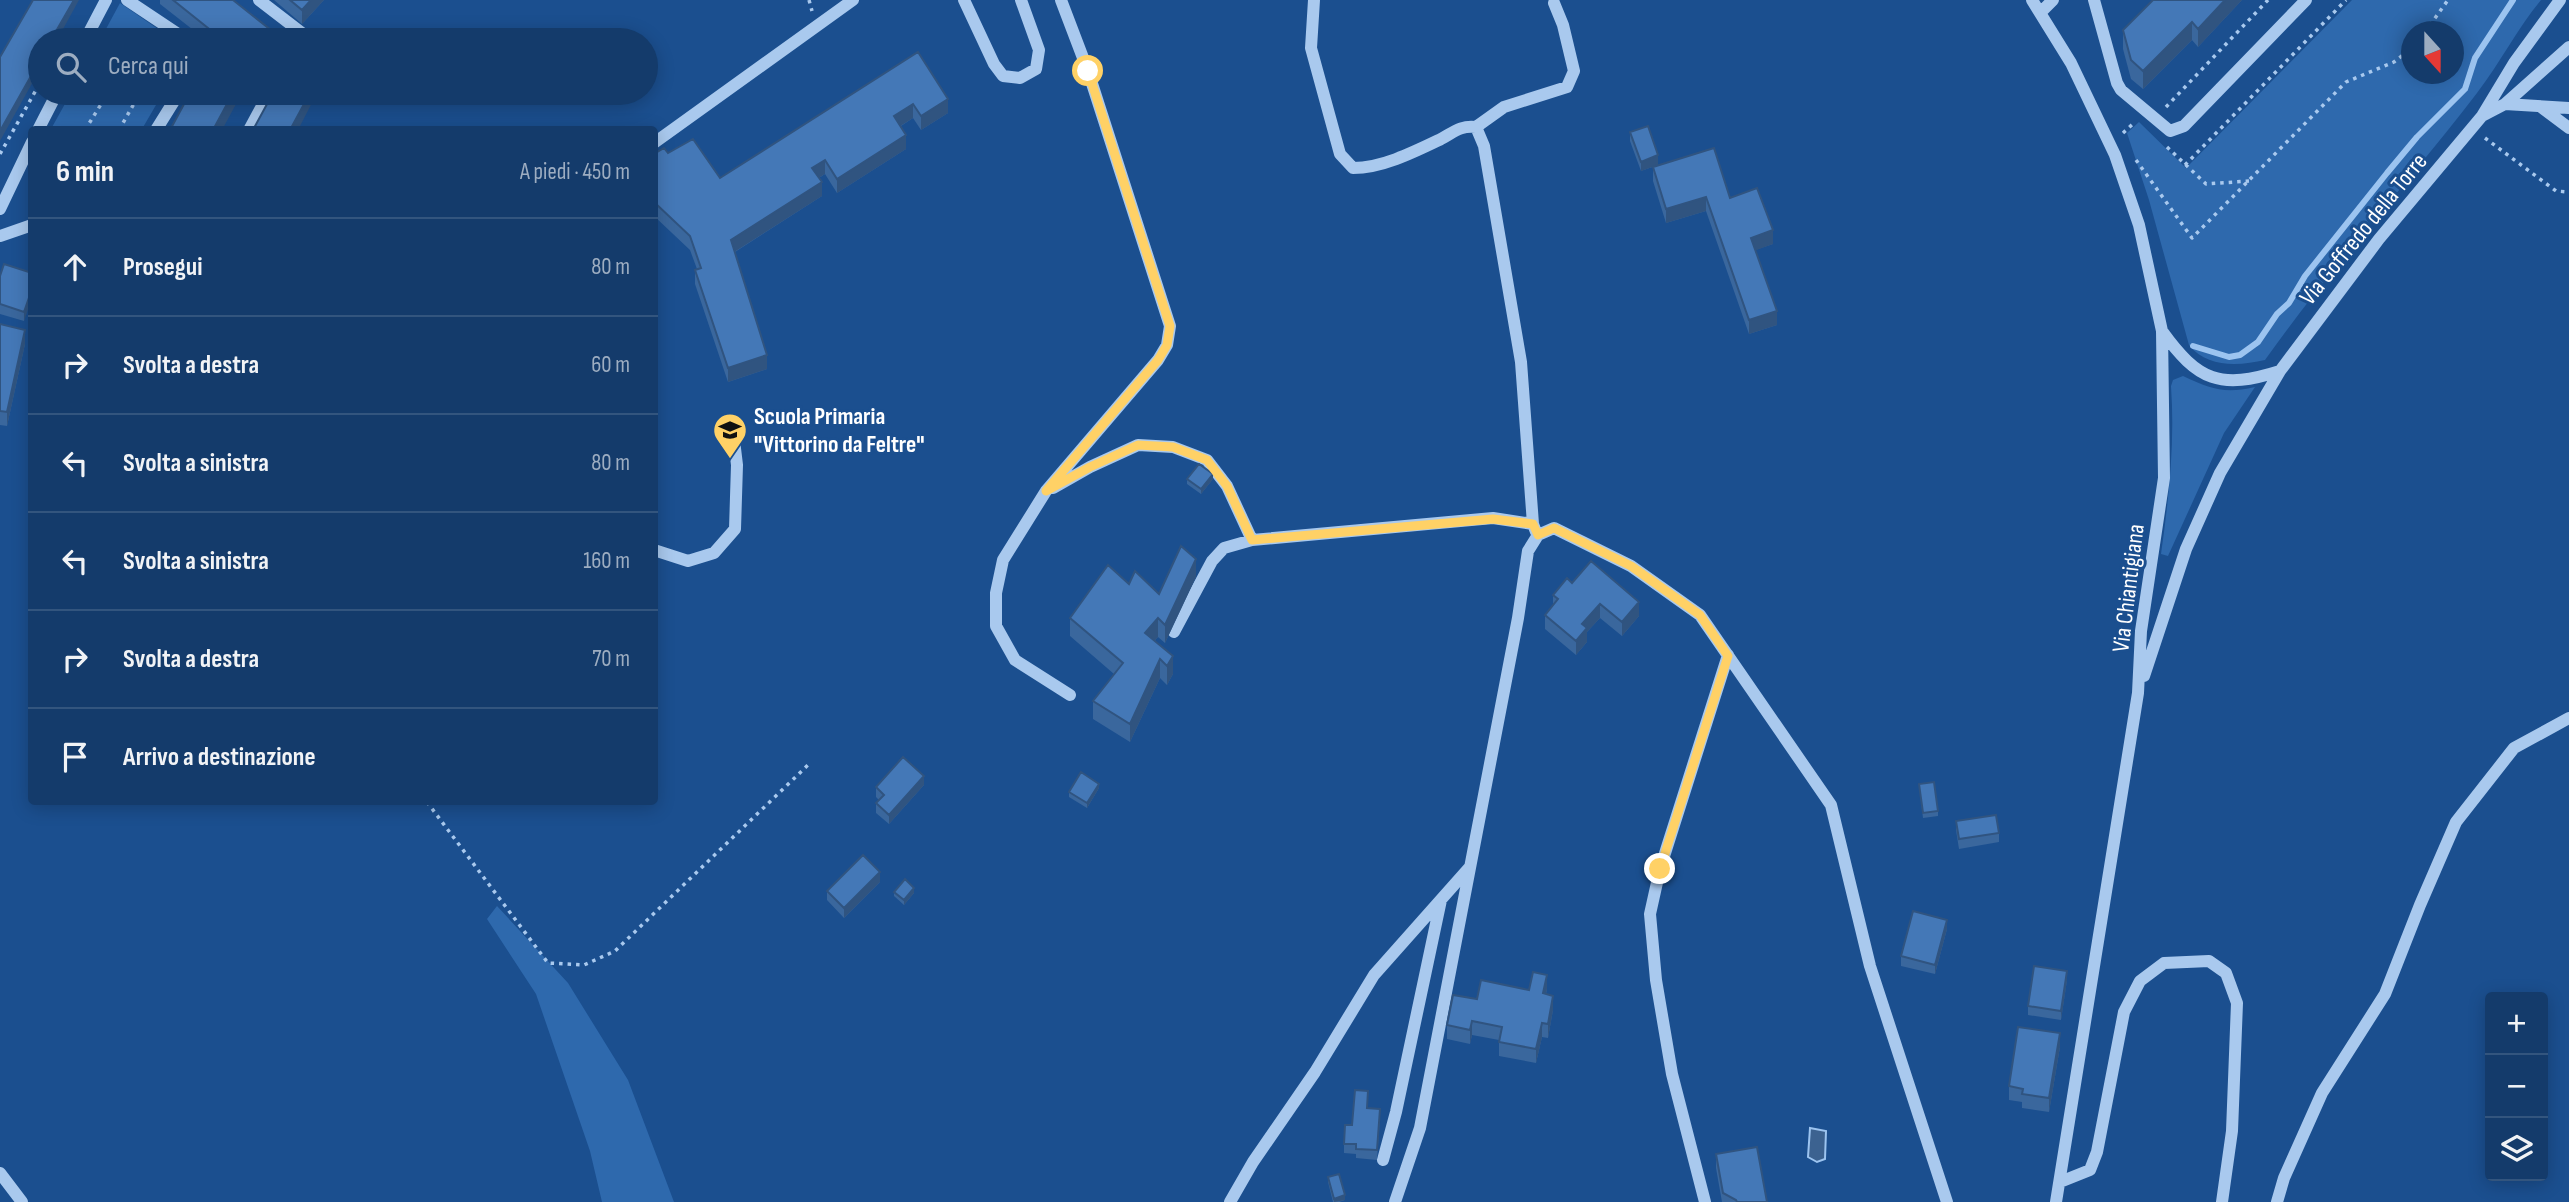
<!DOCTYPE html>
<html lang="it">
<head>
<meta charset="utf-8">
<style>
	:root { --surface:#143b6b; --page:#214673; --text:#f1f3f6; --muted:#9dadc1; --line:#33557e }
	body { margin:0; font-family:"Sofia Sans Condensed",sans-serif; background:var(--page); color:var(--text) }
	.controls { position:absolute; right:21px; bottom:21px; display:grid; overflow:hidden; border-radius:7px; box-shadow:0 4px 18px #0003 }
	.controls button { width:63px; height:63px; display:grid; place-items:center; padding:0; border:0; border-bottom:2px solid var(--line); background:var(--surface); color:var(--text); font:35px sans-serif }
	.compass { position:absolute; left:2401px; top:21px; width:63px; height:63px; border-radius:50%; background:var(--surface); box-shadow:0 4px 18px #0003; rotate:159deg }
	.stop { position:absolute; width:21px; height:21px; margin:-16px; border:5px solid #ffd166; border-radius:50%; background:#fff }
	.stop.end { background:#ffd166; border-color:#fff; box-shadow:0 2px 7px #0008 }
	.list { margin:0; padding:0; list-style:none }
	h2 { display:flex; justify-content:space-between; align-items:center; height:91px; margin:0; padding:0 28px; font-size:30px }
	h2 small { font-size:23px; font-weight:400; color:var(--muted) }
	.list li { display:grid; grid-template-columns:46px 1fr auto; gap:21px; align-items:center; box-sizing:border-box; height:98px; padding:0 28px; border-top:2px solid var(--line) }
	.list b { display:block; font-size:26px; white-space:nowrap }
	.list em { font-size:23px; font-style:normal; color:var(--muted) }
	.icon { flex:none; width:38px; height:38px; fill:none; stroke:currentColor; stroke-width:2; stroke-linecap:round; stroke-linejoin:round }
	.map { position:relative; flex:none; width:2569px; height:1202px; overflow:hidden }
	.search { position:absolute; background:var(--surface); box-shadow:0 4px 18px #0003; left:28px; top:28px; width:630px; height:77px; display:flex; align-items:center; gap:18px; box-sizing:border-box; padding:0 24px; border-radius:38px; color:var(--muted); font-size:26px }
	.panel { position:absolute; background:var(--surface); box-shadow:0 4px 18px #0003; left:28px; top:126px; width:630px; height:679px; border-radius:7px }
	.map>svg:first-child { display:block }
	.green { fill:#2e69ad; fill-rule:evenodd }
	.water { fill:#3c6290; stroke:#9cc4f0; stroke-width:2 }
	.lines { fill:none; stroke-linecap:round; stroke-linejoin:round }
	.stream { stroke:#9cc4f0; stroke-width:6 }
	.path { stroke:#a9c9ee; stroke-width:3.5; stroke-dasharray:3.5 5; stroke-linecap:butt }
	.minor { stroke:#a9c9ee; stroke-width:12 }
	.wall { fill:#3a679d }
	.shaded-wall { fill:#305480 }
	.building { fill:#4478b7; stroke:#305480; stroke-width:2 }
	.route { stroke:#ffd166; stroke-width:9 }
	.labels { text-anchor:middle; stroke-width:6; stroke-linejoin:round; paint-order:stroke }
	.street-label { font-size:24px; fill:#fff; stroke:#1b4f8f }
	.poi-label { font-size:24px; font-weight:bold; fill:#fff; stroke:#1b4f8f; text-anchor:start }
</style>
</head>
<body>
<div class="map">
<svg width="2569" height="1202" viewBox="0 0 2569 1202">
	<rect width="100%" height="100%" fill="#1b4f8f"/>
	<path class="green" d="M2352 0H2541C2517 29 2500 63 2477 93 2408 183 2331 267 2265 360 2239 366 2207 368 2189 345L2149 200 2127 133 2139 122 2186 168ZM2412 32H2454V74H2412Z
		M120 3 174 40H100Z
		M71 93H163L142 129H51Z
		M2183 376C2211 389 2224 394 2255 387L2224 433 2168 556 2161 554C2169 497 2175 443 2171 386L2173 380Z
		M497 906 568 983 628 1080 674 1202H602L590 1151 536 994 487 919Z"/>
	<path class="water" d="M1810 1128 1826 1131 1825 1159 1817 1162 1808 1157Z"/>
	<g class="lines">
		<path class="stream" d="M2193 346 2229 357 2240 355 2258 342 2277 314 2289 303 2305 276 2387 173 2417 137 2465 89 2475 58 2513 0"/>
		<path class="path" d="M809 0 812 11
			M2425 32 2448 0
			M106 35 117 40
			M2166 107 2268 0
			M85 130 108 93
			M119 130 140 93
			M2123 133 2135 122
			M2485 138 2556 191 2569 192
			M2167 147 2206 184 2249 181
			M0 154 40 83
			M2136 160 2192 238 2346 82 2394 62 2412 48
			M2185 165 2346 0
			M427 802 548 963 584 965 615 951 808 765"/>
		<path class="minor" d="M127 0 187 40
			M259 0 311 40
			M964 0 994 64 1003 76 1020 78 1036 69 1039 50 1021 0
			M1061 0 1088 71 1170 326 1167 345 1158 360 1046 491 1003 560 996 593V626L1015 660 1070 695
			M1314 0 1311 48 1340 154 1353 168C1382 168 1414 152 1441 139 1454 132 1461 125 1476 127L1484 146 1521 362 1533 524
			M2032 0 2071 63 2115 155 2139 225 2162 331 2164 478 2141 631 2138 693 2056 1202
			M2094 0 2117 83 2121 90 2170 131 2184 126 2306 0
			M2041 12 2053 0
			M85 40 106 0
			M2505 104 2569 108
			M2541 107 2569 128
			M2482 116 2505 104 2569 47
			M1476 127 1504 107 1567 87 1574 71 1563 25 1554 3
			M38 130 57 93
			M156 130 179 93
			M249 130 269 93
			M654 143 853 0
			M0 209 32 142
			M0 236 32 225
			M2162 331C2198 381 2220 390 2280 371
			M1053 488 1090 467 1138 445 1173 447 1207 460 1227 486 1252 540
			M654 550 688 561 714 553 735 529 737 465 733 432
			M1174 632 1212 561 1224 548 1252 540 1493 518 1533 524 1536 532
			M2144 676 2186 549 2220 473 2280 371 2379 239 2482 116 2514 63 2560 0
			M1383 1160 1396 1112 1441 900
			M0 1173 22 1202
			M2060 1182 2090 1170 2097 1152 2124 1012 2140 981 2164 963 2209 961 2226 973 2237 1003 2232 1131 2222 1202
			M1230 1202 1253 1162 1315 1072 1374 975 1469 868
			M1395 1202 1420 1128 1518 618 1528 551 1538 535 1554 528 1631 566 1700 615 1831 805 1870 966 1947 1202
			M1705 1202 1672 1074 1656 980 1650 914 1660 869 1728 655
			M2277 1202 2284 1178 2322 1093 2385 994 2420 905 2456 822 2514 748 2569 718"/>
	</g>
	<path class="wall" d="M160 0H233L281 40H206L160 4Z
		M274 0H324L302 24Z
		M2242 0 2198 47 2192 40 2143 89 2131 79 2123 49V30Z
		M918 52 948 113 921 130 913 118 901 126 906 149 837 193 825 174 819 178 822 196 735 252 767 369 728 382 695 284V270L697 269 690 250 654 216V154L668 153 720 178Z
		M1630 132 1658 165 1641 171 1630 141Z
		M1653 167 1730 198 1773 244 1755 250 1777 325 1749 334 1706 211 1666 223 1653 181Z
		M32 273 24 321 0 314V276Z
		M0 324 25 344 7 426 0 425Z
		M1187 479H1213L1201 494 1187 484Z
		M1196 577 1165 643 1158 637 1155 640 1173 674 1167 685 1160 678 1130 742 1093 719V701L1114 674 1070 636V618L1129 584 1159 594Z
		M1572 583 1639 616 1622 636 1600 618 1587 632V642L1576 655 1545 629V615L1553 606V595Z
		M1919 784 1938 811V816L1923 818Z
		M924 785 889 824 876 813V803L879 800 876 797V787Z
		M1099 788 1087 808 1069 797V792Z
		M1956 821 1999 833V842L1959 849 1956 830Z
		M880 882 844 918 827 900V891Z
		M894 892 914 893 904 905 894 896Z
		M1947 929 1935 974 1901 966V956Z
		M2067 980 2061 1020 2028 1015V1006Z
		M1547 989 1546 994 1553 1010 1548 1038 1542 1037 1536 1063 1499 1056V1040L1472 1035 1470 1044 1447 1039V1025L1477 999 1529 990Z
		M2060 1047 2049 1112 2022 1108V1102L2009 1100V1086Z
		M1368 1108 1380 1118 1377 1160 1356 1158V1154L1344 1153V1144L1352 1125Z
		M1716 1154 1767 1202H1722L1716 1168Z
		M1328 1177 1345 1200 1339 1202H1333L1328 1182Z"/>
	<path class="shaded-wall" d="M74 0H79L57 40H51Z
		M311 0H324L302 24V10Z
		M2225 0H2242L2198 47V29Z
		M2192 22V40L2143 89V71Z
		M40 60V69L0 141V131Z
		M233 93H242L222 130H213Z
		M310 93H317L298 130H290Z
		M948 99V113L921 130V116Z
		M913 104V118L894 130V116Z
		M906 135V149L837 193V179Z
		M1658 155V165L1641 171V162Z
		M825 160V174L812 182V168Z
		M822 182V196L731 254V240Z
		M1706 197V211L1666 223V209Z
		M1773 230V244L1751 252V238Z
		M32 289V298L24 321V312Z
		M1777 311V325L1749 334V320Z
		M25 330V344L7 426V412Z
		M767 355V369L728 382V368Z
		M1213 474V479L1201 494V489Z
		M1196 559V577L1165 643V625Z
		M1639 602V616L1622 636V622Z
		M1600 604V618L1587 632V642L1576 655V641L1582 624Z
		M1158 618V637L1145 651V633Z
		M1173 656V674L1167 685V666Z
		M1160 659V678L1130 742V724Z
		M924 776V785L889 824V815Z
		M1099 784V788L1087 808V803Z
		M880 872V882L844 918V908Z
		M914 888V893L904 905V900Z
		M1947 920V929L1935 974V965Z
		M2067 971V980L2061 1020V1011Z
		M1547 975V989L1543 1007V993Z
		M1553 996V1010L1548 1038V1024Z
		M1472 1021V1035L1470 1044V1030Z
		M1542 1023V1037L1536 1063V1049Z
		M2060 1033V1047L2049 1112V1098Z
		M1345 1195V1200L1334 1202V1199Z"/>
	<path class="building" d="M33 0H74L51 40H40V60L0 131V57Z
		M173 0H233L281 38 280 40H223Z
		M290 0H311L302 10Z
		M2153 0H2225L2198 29 2192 22 2143 71 2131 60 2123 30Z
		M918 52 948 99 921 116 913 104 894 116 906 135 837 179 825 160 812 168 822 182 731 240 767 355 728 368 695 270 701 268 690 236 654 202V154L664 148 668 153 693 139 720 178Z
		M190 93H233L213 130H170Z
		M273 93H310L290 130H253Z
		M1648 126 1658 155 1641 162 1630 132Z
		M1714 148 1730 198 1757 188 1773 230 1751 238 1777 311 1749 320 1706 197 1666 209 1653 167Z
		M4 264 32 273V289L24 312 0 304V276Z
		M0 324 25 330 7 412 0 411Z
		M1199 464 1213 474 1201 489 1187 479Z
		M1181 546 1196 559 1165 625 1158 618 1145 633 1173 656 1167 666 1160 659 1130 724 1093 701 1123 663 1070 618 1108 565 1129 584 1135 571 1159 594Z
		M1591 561 1639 602 1622 622 1600 604 1582 624 1587 628 1576 641 1545 615 1558 599 1553 595 1567 578 1572 583Z
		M903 757 924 776 889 815 876 803 884 795 876 787Z
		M1081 772 1099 784 1087 803 1069 792Z
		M1934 782 1938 811 1923 813 1919 784Z
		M1996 815 1999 833 1959 839 1956 821Z
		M863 855 880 872 844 908 827 891Z
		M905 879 914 888 904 900 894 892Z
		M1913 911 1947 920 1935 965 1901 956Z
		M2034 966 2067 971 2061 1011 2028 1006Z
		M1533 972 1547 975 1543 993 1553 996 1548 1024 1542 1023 1536 1049 1499 1042 1502 1027 1472 1021 1470 1030 1447 1025 1453 995 1477 999 1481 980 1529 990Z
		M2018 1027 2060 1033 2049 1098 2022 1094 2023 1089 2009 1086Z
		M1355 1090 1368 1091 1367 1108 1380 1109 1377 1150 1356 1149V1144H1344L1345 1125H1352Z
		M1757 1147 1767 1202H1737L1736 1200 1723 1193 1716 1154Z
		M1339 1174 1345 1195 1334 1199 1328 1177Z"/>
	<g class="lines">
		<path class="route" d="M1088 71 1170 326 1167 345 1158 360 1046 491 1090 467 1138 445 1173 447 1207 460 1227 486 1252 540 1493 519 1533 524 1538 535 1554 528 1631 566 1700 615 1728 656 1660 869"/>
	</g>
	<defs>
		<g id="school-pin" transform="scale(1.75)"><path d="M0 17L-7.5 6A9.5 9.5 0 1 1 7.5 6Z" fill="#ffd166" stroke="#1b4f8f"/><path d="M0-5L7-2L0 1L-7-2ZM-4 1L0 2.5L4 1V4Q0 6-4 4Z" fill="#111"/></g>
	</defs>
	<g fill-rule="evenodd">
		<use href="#school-pin" x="730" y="430"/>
	</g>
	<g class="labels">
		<g class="street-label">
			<text transform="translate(2363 229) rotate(-51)" y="8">Via Goffredo della Torre</text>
			<text transform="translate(2128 588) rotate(-83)" y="8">Via Chiantigiana</text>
		</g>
		<g class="poi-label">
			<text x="754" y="424">Scuola Primaria<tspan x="754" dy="28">"Vittorino da Feltre"</tspan></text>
		</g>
	</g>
</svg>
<div class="controls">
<button>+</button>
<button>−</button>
<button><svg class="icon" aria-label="layers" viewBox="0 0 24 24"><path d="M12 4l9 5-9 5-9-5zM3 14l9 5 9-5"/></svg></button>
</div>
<svg class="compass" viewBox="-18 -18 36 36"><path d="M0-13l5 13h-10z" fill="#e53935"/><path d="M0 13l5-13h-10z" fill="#9dadc1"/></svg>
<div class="stop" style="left:1088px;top:71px"></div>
<div class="stop end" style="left:1660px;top:869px"></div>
<div class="search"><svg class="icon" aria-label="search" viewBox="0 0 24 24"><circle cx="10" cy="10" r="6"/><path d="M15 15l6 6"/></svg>Cerca qui</div>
<section class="panel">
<h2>6 min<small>A piedi · 450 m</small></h2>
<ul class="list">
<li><svg class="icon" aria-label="ahead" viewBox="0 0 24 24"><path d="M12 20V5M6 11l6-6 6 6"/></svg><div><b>Prosegui</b></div><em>80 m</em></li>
<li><svg class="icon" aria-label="right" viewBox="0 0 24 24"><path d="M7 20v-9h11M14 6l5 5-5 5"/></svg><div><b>Svolta a destra</b></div><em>60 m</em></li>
<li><svg class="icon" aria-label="left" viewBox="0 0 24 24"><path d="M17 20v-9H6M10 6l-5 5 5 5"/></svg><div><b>Svolta a sinistra</b></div><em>80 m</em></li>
<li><svg class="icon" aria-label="left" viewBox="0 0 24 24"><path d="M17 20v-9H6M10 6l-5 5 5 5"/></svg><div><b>Svolta a sinistra</b></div><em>160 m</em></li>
<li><svg class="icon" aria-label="right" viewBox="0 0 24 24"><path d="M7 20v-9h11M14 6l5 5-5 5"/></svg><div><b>Svolta a destra</b></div><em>70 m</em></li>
<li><svg class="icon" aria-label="arrive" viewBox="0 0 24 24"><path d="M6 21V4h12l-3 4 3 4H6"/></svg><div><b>Arrivo a destinazione</b></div></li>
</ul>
</section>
</div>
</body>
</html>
